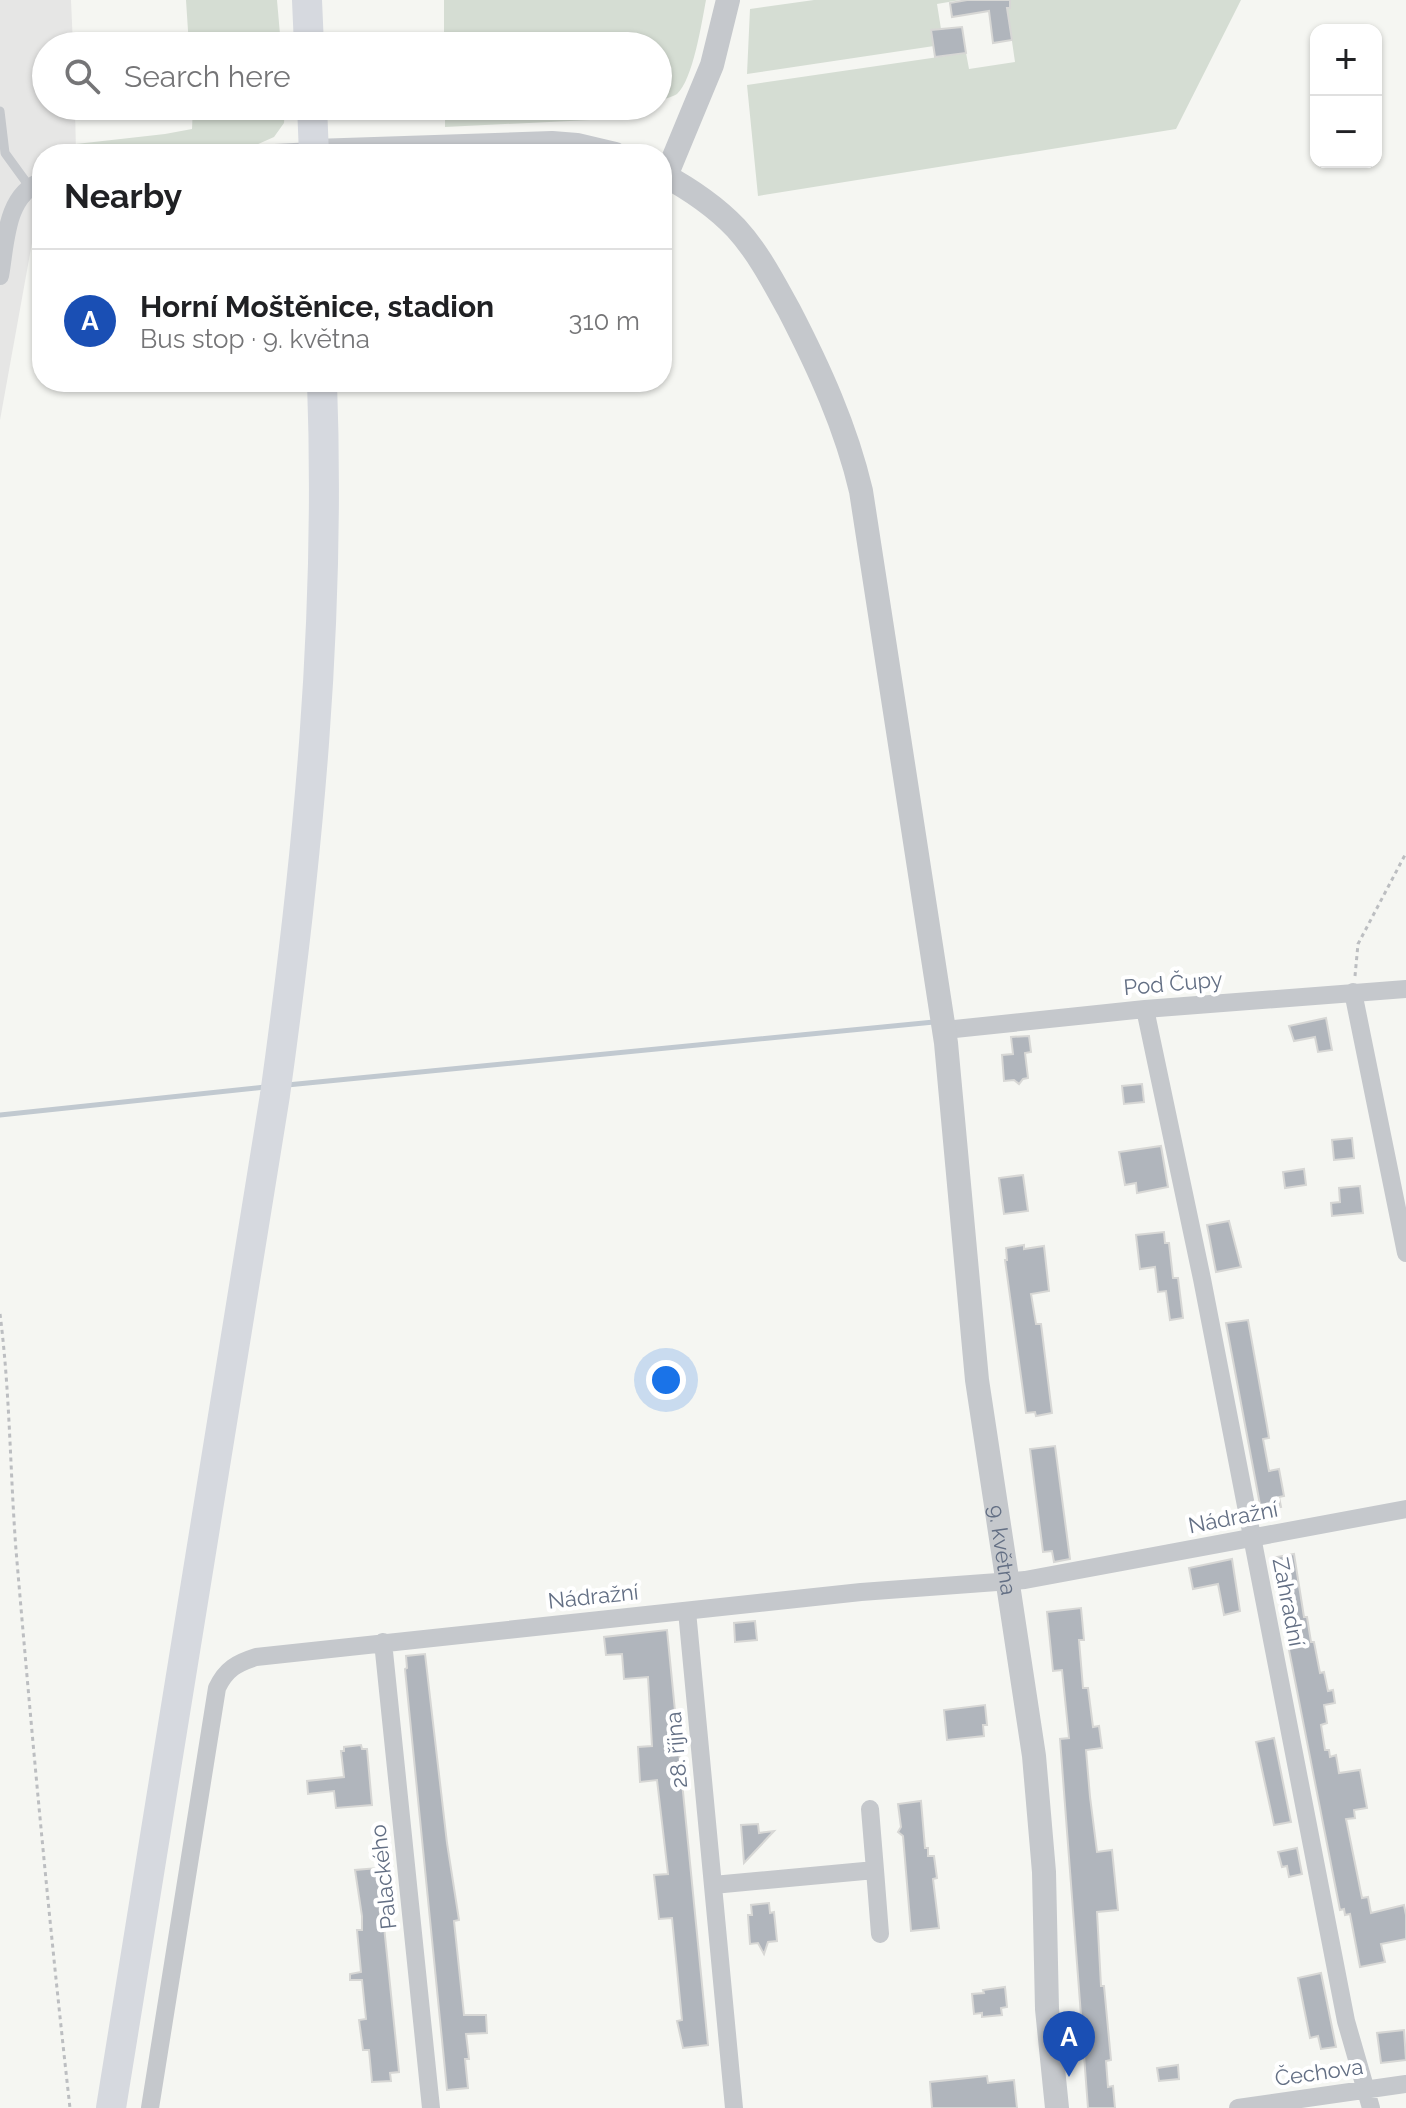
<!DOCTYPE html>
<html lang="en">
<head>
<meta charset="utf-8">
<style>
	:root { --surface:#fff; --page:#f2f2f2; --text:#202124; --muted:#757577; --line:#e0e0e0; --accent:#0f766e }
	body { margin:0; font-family:Raleway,sans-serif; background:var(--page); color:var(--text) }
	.controls { position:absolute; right:24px; top:24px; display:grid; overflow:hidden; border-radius:16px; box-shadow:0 2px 6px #0004 }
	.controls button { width:72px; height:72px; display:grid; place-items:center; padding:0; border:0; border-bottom:2px solid var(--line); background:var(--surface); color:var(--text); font:40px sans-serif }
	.you { position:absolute; left:666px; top:1380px; width:28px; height:28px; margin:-20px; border:6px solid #fff; border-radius:50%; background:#1a73e8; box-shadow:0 0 0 12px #1a73e833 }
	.badge { display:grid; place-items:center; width:52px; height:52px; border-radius:50%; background:var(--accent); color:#fff; font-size:26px; font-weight:700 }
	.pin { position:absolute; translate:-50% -66px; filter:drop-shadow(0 2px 4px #0008) }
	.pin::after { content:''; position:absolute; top:42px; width:28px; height:24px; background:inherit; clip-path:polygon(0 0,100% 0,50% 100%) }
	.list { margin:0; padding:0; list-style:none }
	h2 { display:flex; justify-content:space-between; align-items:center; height:104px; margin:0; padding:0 32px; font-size:34px }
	h2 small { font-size:26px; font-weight:400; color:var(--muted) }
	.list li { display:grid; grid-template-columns:52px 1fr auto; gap:24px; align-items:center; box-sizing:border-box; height:144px; padding:0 32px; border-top:2px solid var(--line) }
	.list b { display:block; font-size:30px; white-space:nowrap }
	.list p { margin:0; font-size:26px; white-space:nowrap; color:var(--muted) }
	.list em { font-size:26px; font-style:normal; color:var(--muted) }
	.icon { flex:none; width:44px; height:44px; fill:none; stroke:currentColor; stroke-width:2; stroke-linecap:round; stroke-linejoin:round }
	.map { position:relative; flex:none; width:1406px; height:2108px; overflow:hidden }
	.search { position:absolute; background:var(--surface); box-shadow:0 2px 6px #0004; left:32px; top:32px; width:640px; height:88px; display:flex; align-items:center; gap:20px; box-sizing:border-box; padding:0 28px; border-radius:44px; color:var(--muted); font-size:30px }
	.panel { position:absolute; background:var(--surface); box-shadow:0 2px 6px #0004; left:32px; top:144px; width:640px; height:248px; border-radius:32px }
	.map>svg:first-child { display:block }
	.built { fill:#e6e6e5 }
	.green { fill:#d5ddd3 }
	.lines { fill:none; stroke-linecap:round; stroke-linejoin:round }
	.stream { stroke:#c1c9d0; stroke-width:5 }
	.building { fill:#b0b5bc; stroke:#d7d7d5; stroke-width:2 }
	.path { stroke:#bcbec1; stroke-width:3; stroke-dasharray:4 4; stroke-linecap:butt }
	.service { stroke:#c5c8cc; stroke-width:9 }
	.minor { stroke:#c5c8cc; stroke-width:18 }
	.tertiary { stroke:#c5c8cc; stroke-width:24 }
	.primary { stroke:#d6d9df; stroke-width:30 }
	.labels { text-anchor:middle; stroke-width:8; stroke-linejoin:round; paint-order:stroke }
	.street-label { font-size:22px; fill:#636f84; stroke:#fff }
</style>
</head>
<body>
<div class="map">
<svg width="1406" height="2108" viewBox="0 0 1406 2108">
	<rect width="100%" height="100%" fill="#f5f6f2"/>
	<path class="built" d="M0 0H71L73 46H46V106H75L76 154H42V203L39 204 0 420Z"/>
	<path class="green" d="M186 0H277L281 46H189Z
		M444 0H706C702 21 693 80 677 94 673 97 663 99 658 101V46H444Z
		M814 0H960L937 4 941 29 934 46 747 74 750 9Z
		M1006 0H1241L1176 129 758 196 747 85 966 53 969 69 1015 62Z
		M193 106H285L284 123 274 137 256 145 156 154H76V144L165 134 192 129Z
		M445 106H645L611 119 445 127Z"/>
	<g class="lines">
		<path class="stream" d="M287 1085 934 1022
			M0 1115 265 1087"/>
	</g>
	<path class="building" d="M967 0H1010V8H1007L1012 40 993 43 989 11 952 17 950 3Z
		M962 27 966 53 935 57 931 30Z
		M1326 1018 1332 1050 1318 1052 1315 1037 1294 1041 1289 1026Z
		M1029 1036 1031 1052 1025 1053 1028 1078 1023 1079 1019 1084 1014 1080 1004 1081 1002 1055 1013 1054 1011 1037Z
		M1142 1084 1144 1102 1124 1104 1122 1086Z
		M1352 1138 1354 1158 1334 1160 1332 1140Z
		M1161 1146 1168 1187 1137 1193 1136 1183 1125 1185 1119 1152Z
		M1304 1169 1306 1185 1285 1188 1283 1172Z
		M1023 1175 1028 1211 1004 1214 999 1178Z
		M1360 1186 1363 1213 1332 1216 1331 1203 1340 1202 1339 1188Z
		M1229 1221 1241 1267 1216 1272 1207 1225Z
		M1164 1232 1165 1243H1169L1173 1278H1178L1183 1318 1170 1320 1166 1291 1158 1292 1155 1267 1140 1269 1136 1235Z
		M1024 1245V1249L1044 1246 1049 1291 1031 1294 1036 1324H1041L1052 1413 1036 1416 1035 1412 1026 1413 1005 1260H1007L1006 1248Z
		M1248 1320 1267 1426 1269 1438 1263 1439 1269 1471 1279 1469 1284 1496 1279 1497 1281 1507 1261 1510 1226 1323Z
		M1055 1446 1070 1559 1054 1562 1052 1551 1043 1552 1030 1449Z
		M1294 1554 1304 1617H1307L1311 1642H1314L1320 1673 1324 1672 1328 1691 1333 1690 1335 1703 1324 1705 1327 1723 1321 1725 1325 1750H1329L1330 1757 1336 1755 1339 1773 1360 1770 1367 1808 1354 1810 1355 1818 1346 1819 1362 1898 1368 1897 1371 1913 1404 1905 1406 1915V1939L1381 1944 1385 1962 1360 1967 1350 1914 1345 1915 1344 1909 1340 1910 1271 1558Z
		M1232 1559 1240 1611 1224 1615 1218 1584 1193 1589 1189 1568Z
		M1081 1608 1084 1640H1079L1083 1688H1088L1093 1727 1099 1726 1102 1748 1086 1750 1090 1797 1097 1852 1112 1850 1118 1910 1097 1912 1101 1986H1104L1111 2060 1106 2061 1108 2087 1113 2086 1115 2108H1088L1060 1739 1069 1738 1062 1670 1053 1671 1047 1612Z
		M755 1621 757 1640 735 1642 734 1623Z
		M667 1630 708 2045 683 2048 677 2021 682 2020 672 1918 659 1919 654 1875 668 1874 657 1780 640 1782 638 1747 652 1746 648 1677 624 1679 622 1654 606 1655 604 1637Z
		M425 1654 447 1843 459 1920 454 1921 464 2015H486L487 2033 466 2034 469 2059H465L468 2088 447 2090 405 1669 407 1668 406 1656Z
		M985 1705 987 1725H983L984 1736 947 1740 944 1710Z
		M1274 1738 1291 1822 1274 1825 1256 1742Z
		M361 1745 362 1749H367L372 1805 336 1808 334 1791 308 1794 307 1781 344 1777 341 1751H344V1747Z
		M921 1801 925 1848H928V1856H934L937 1878 933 1879 939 1928 911 1931 903 1836 898 1832 901 1827 898 1804Z
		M758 1824 759 1833 774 1831 744 1863 741 1825Z
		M1297 1848 1302 1874 1289 1877 1287 1866 1282 1867 1278 1852Z
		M378 1868 399 2072 390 2073 391 2081 372 2082 369 2050H363L359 2020 366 2019 362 1980H350V1974L361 1972 357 1930H362V1916L355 1870Z
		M769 1903 770 1913 774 1912 777 1941 768 1942 764 1954 758 1943 750 1944 748 1915H752L751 1905Z
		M1321 1973 1336 2047 1321 2049 1318 2036 1310 2038 1298 1978Z
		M1005 1987 1007 2007 1001 2008 1002 2015 982 2017V2013L974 2014 972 1994 984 1993 983 1990Z
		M1404 2030 1406 2060 1381 2063 1377 2033Z
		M1178 2065 1179 2079 1159 2081 1157 2068Z
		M987 2076 988 2083 1014 2080 1017 2108H932L930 2082Z"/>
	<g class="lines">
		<path class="path" d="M1355 976 1358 944 1406 853
			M0 1314C10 1392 10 1471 16 1550 32 1737 49 1922 70 2108"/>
		<path class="service" d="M0 111 5 153 29 186"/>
		<path class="minor" d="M255 154 314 151
			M0 276C6 243 5 195 42 181
			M1353 992 1406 1253
			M1145 1009 1202 1279 1346 2021 1371 2108
			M945 1030 1145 1009 1406 989
			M687 1611 734 2108
			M383 1642 431 2108
			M875 1870 880 1934
			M713 1885 875 1870 870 1809
			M150 2108 217 1688C226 1669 237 1663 256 1657L861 1592 1025 1580 1406 1509
			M1238 2108 1406 2084"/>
		<g class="tertiary">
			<path d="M314 151 552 143 577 145 615 154"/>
			<path id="s1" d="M662 174C688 188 715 206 736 228 758 252 773 281 789 310 819 368 846 427 861 491L946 1043 977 1380 1034 1756 1044 1872 1047 2009 1057 2108"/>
			<path d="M666 176 712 65 728 0"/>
		</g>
		<path class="primary" d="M307 0 309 46
			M312 106 314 154
			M111 2108 275 1095C308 858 331 622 322 382"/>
	</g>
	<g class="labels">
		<g class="street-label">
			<text transform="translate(1173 983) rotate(-5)" y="8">Pod Čupy</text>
			<text transform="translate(1233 1517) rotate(-11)" y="8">Nádražní</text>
			<text dy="8" stroke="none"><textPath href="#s1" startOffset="1454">9. května</textPath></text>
			<text transform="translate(593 1596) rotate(-6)" y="8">Nádražní</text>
			<text transform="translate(1289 1602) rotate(79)" y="8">Zahradní</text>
			<text transform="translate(676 1750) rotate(-95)" y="8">28. října</text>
			<text transform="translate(383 1877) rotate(-96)" y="8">Palackého</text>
			<text transform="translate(1319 2072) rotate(-8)" y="8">Čechova</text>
		</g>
	</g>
</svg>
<div class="controls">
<button>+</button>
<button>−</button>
</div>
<div class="you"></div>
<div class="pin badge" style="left:1069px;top:2077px;background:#1a4fb4">A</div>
<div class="search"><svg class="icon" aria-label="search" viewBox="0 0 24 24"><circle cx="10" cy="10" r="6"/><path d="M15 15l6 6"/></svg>Search here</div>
<section class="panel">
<h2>Nearby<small></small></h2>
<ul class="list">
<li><span class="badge" style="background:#1a4fb4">A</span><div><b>Horní Moštěnice, stadion</b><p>Bus stop · 9. května</p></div><em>310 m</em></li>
</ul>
</section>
</div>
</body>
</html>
